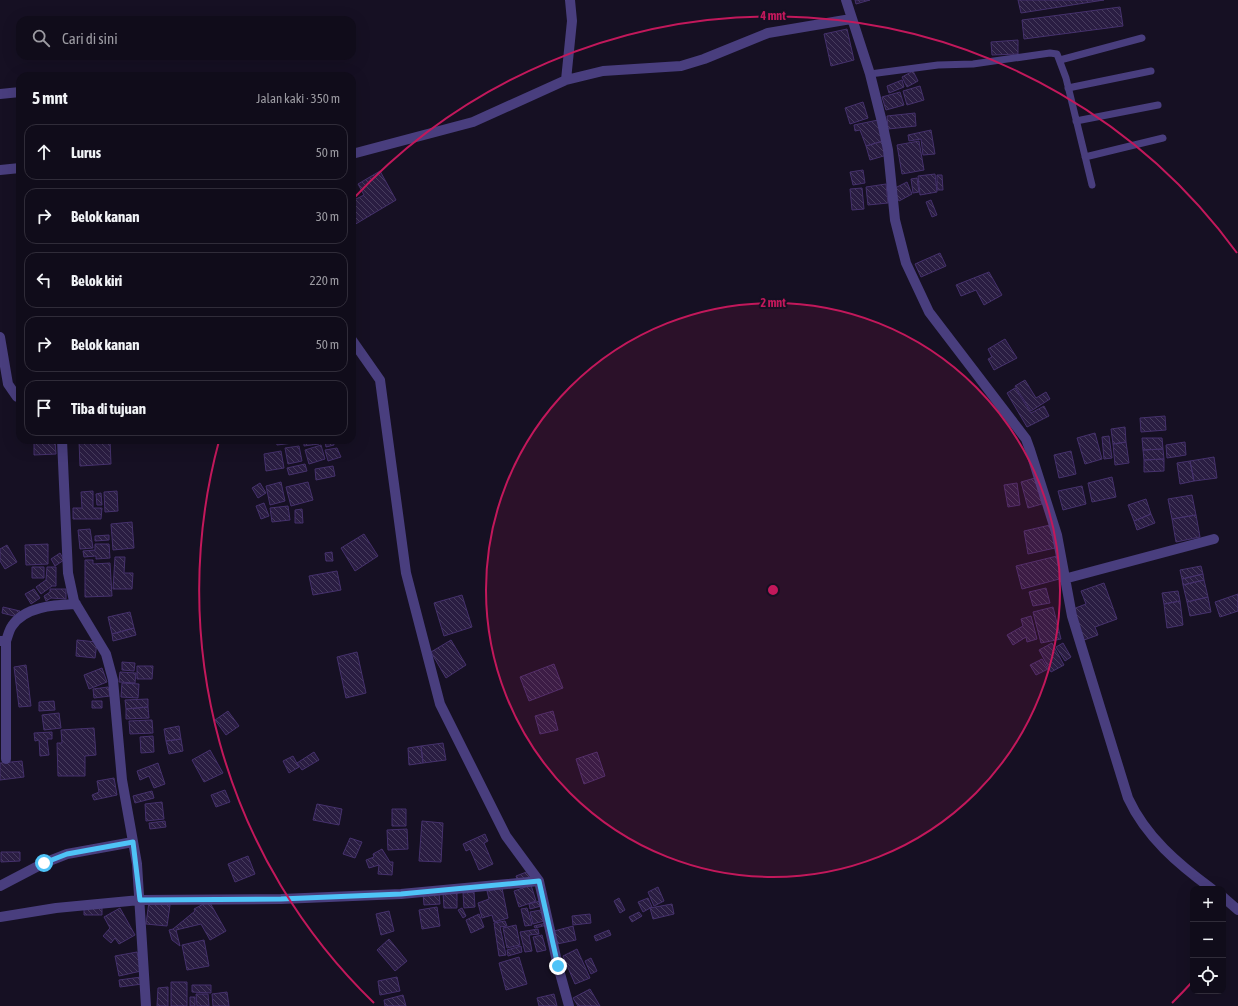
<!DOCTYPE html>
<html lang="id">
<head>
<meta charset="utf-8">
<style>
	:root { --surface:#100c1a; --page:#1e1a27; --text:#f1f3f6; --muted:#9c9ba2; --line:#302c39 }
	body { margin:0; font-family:"Asap Condensed",sans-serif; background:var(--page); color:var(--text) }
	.controls { position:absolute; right:12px; bottom:12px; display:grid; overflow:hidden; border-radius:8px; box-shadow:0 4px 16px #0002 }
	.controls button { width:36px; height:36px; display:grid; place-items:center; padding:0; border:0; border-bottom:1px solid var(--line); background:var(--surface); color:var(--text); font:20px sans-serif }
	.stop { position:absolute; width:12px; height:12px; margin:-9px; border:3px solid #4fc3f7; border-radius:50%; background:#fff }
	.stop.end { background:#4fc3f7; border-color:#fff; box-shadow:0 1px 4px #0008 }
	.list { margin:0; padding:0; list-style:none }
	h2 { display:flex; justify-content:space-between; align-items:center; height:52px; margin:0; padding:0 16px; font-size:17px }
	h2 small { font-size:13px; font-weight:400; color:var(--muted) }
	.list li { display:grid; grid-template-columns:26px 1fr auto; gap:12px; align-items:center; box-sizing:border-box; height:56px; margin:0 8px 8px; padding:0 8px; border:1px solid var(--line); border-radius:12px }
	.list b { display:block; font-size:15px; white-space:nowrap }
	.list em { font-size:13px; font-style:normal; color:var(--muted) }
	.icon { flex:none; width:22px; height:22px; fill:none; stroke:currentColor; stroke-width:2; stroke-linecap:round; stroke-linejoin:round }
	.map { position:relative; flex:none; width:1238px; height:1006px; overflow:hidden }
	.search { position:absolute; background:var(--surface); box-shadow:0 4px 16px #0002; left:16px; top:16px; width:340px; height:44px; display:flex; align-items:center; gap:10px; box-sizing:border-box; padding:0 14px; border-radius:12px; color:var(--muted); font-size:15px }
	.panel { position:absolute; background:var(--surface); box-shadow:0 4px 16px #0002; left:16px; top:72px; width:340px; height:372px; border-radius:12px }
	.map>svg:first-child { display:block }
	.building { fill:url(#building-back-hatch); stroke:#45316c }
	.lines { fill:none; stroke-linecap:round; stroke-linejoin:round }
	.service { stroke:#493e7e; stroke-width:7 }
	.minor { stroke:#493e7e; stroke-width:10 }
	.route { stroke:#4fc3f7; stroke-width:5 }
	.ring { fill:none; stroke:#c2185b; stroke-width:2 }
	.centre { fill:#c2185b; stroke:#161023; stroke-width:2 }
	.ring-label { font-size:12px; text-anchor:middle; font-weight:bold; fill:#c2185b; stroke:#161023; stroke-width:4; stroke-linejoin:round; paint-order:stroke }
</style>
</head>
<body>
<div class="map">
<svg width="1238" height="1006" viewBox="0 0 1238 1006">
	<defs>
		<pattern id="building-back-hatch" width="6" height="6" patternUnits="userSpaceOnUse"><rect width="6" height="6" fill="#2a1d42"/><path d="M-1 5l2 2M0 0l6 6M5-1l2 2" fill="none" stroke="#483d5e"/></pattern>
	</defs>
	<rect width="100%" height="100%" fill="#161023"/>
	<path class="building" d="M855 0H870L856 4Z
		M1018 0H1104L1021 13Z
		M1120 7 1123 26 1024 39 1022 20Z
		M847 29 854 60 831 66 824 34Z
		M1018 40V54L992 55 991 42Z
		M913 71 918 81 907 87 902 77Z
		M902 80 904 87 889 93 887 86Z
		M920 86 924 100 907 105 903 91Z
		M900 92 904 105 886 110 882 97Z
		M863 102 868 118 850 124 845 108Z
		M915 113 916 126 888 129 887 116Z
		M878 120 883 141 866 146 860 130 855 131 854 125Z
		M931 130 935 154 923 155 921 139 909 141 908 135Z
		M883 141 887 155 870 160 866 146Z
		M919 141 924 170 902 174 897 145Z
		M863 170 865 183 853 185 850 172Z
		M380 171 396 200 354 225 352 222V201L364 195 358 184Z
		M935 174 937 192 920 195 918 176Z
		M937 175H942L943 190H937Z
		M917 178 919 192 913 193 911 179Z
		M907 182 912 194 899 201 893 189Z
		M886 184 888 203 868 205 866 187Z
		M862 188 864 209 852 210 850 189Z
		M931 200 937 215 932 217 926 202Z
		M940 253 946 266 921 277 915 264Z
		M989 272 1002 295 984 305 976 290 961 296 956 285Z
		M1005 339 1017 358 994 370 988 359 992 357 988 349Z
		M1025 380 1036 398 1046 392 1050 399 1031 411 1015 386Z
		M1015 388 1031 413 1044 406 1049 416 1027 427 1007 393Z
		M1165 416 1166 430 1141 432 1140 418Z
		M1125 427 1126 442 1113 444 1111 429Z
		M1095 433 1102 459 1085 464 1077 438Z
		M1109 436 1112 458 1104 459 1102 437Z
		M1142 438H1162L1163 449 1143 450Z
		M34 440H55L56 454 34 455Z
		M110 440 111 464 80 466 79 441Z
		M276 440H301V442L277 445Z
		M304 440H318L319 444 304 446Z
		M333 440 334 445 326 447 325 441Z
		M1126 442 1129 463 1115 465 1113 444Z
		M1185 442 1186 455 1167 458 1166 445Z
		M321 445 325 459 309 464 305 450Z
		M299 446 302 461 288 464 285 448Z
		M337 448 341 457 328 461 325 450Z
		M1163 449 1164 459 1144 460 1143 450Z
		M281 451 284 468 266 471 264 454Z
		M1071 451 1076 474 1059 478 1054 455Z
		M1214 457 1217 478 1194 481 1190 461Z
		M1164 459V471L1144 472V460Z
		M1190 461 1194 481 1180 484 1177 463Z
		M305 464 307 471 289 475 287 468Z
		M333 466 335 476 316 480 315 469Z
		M1112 477 1116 497 1092 502 1088 483Z
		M1035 478 1042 504 1028 508 1021 482Z
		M281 482 285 501 270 505 266 486Z
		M308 482 313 500 291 506 286 487Z
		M260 483 266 493 258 498 252 488Z
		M1017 483 1020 505 1008 507 1004 485Z
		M1082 486 1086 504 1063 510 1058 491Z
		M93 491V508H102L101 519H73V508H82L81 492Z
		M117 491 118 511 105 512 104 492Z
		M101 493 102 505H97L96 494Z
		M1192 495 1196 515 1172 519 1168 499Z
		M1146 499 1151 514 1134 521 1128 505Z
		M264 503 269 516 261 519 256 506Z
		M288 506 290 520 272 522 270 508Z
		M302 509 303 523H295V510Z
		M1151 514 1155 523 1137 530 1134 521Z
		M1196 515 1200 537 1176 542 1172 519Z
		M132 522 134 548 113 550 111 524Z
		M1050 525 1055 548 1028 554 1024 531Z
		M90 529 93 548 80 549 78 530Z
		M364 534 378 556 355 571 341 548Z
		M109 535V540L95 541V536Z
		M48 544V564L26 565 25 545Z
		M95 544H109L110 558 96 559V556L84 557 83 551 95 550Z
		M7 545 17 562 5 569 0 561V549Z
		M332 552 333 561H326L325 553Z
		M60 553 64 560 55 566 51 559Z
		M1057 556 1063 578 1022 589 1016 566Z
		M115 557H125L124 573H133L132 589H113Z
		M85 560H93V564L110 563 112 596 85 597Z
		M1201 566 1203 574 1182 579 1180 570Z
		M32 567H44V578H32Z
		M47 567H56V586H52L41 594 36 587 46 580Z
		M337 571 341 590 313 595 309 576Z
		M1203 574 1204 580 1183 585 1182 579Z
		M1204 580 1208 597 1187 602 1183 585Z
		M1104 583 1117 619 1095 627 1098 635 1084 640 1073 609 1086 604 1081 591Z
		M1046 588 1050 603 1033 606 1029 592Z
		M34 589 40 598 31 604 25 594Z
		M50 589H66V599L51 598 46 601 44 596 50 592Z
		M1178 591 1180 601 1164 604 1162 593Z
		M1238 594V611L1220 617 1215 602Z
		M462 595 472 627 444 636 434 603Z
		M1208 597 1211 612 1190 616 1187 602Z
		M1180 601 1183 625 1167 628 1164 604Z
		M3 607 20 611 18 617 2 613Z
		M1053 607 1061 639 1041 643 1033 612Z
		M130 612 134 628 112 634 108 617Z
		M1031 616 1037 639 1027 642 1026 637 1013 645 1007 635 1023 626 1021 619Z
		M134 628 136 635 113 641 112 634Z
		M77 640 97 642 95 658 76 656Z
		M451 640 466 665 446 678 431 652Z
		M1052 643 1064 665 1051 672 1039 650Z
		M1063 643 1071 657 1065 661 1056 647Z
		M357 652 366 693 346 698 337 657Z
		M1042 659 1048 669 1036 675 1030 665Z
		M122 662 135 663 134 671 122 670Z
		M554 664 563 688 529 701 520 677Z
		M26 665 31 706 19 707 14 667Z
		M137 666H153L152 679H137Z
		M102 668 107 682 89 689 84 675Z
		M120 672 136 673 135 683 119 682Z
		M122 683 139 684 138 698 121 697Z
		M108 687 110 696 94 698 93 689Z
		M148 699V707L126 709 125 700Z
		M54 701 55 710 39 711V702Z
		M92 701H102V708H92Z
		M148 707 149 718 126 719V709Z
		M228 711 239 726 226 735 215 720Z
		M553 711 558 730 540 734 535 716Z
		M59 713 61 728 44 730 42 715Z
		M152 720 153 733 130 734 129 721Z
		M179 726 181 739 166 741 164 729Z
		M94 728 96 755 85 756V776H58L57 743H62L61 730Z
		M52 732V739H47L49 755 40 756 39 740 35 741 34 733Z
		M153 736 154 752 141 753 140 737Z
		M181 739 183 751 169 754 166 741Z
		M443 743 446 760 423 763 421 746Z
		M421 746 423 763 409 765 408 748Z
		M210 750 223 773 204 782 192 760Z
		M314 752 319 760 302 770 297 763Z
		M597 752 605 776 584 784 576 759Z
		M293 756 299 767 289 773 283 761Z
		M22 761 24 777 0 780V763Z
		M158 763 165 784 154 788 149 776 140 780 137 771Z
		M114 778 117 795 94 800 92 795 99 792 97 781Z
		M225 790 230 802 216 807 211 795Z
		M152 791 154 798 135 803 133 796Z
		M162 802 164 819 146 821 145 804Z
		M317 804 342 809 339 825 313 820Z
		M392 809H406V826H392Z
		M165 821 166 827 150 829 149 823Z
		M422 821 443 823 441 862 419 861Z
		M407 829 408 849 388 850 387 830Z
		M485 834 488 841 484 843 493 864 479 870 470 849 466 851 463 844Z
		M350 838 362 842 355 858 343 854Z
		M382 849 390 862H393L392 875 378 874 379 865 369 868 366 860 374 857 373 854Z
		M1 852H20V861L1 862Z
		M248 856 255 874 235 882 228 864Z
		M529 871 531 877 518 882 516 876Z
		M531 885 536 901 519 907 514 891Z
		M658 887 664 901 654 906 648 892Z
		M502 888 508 918 494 922 492 915 482 918 478 903 489 899 487 891Z
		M474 892 475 907 464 908 463 893Z
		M439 893 440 904 424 905 423 894Z
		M443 893H457V908H444Z
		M619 898 625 910 620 913 614 901Z
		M648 898 652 907 643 912 638 902Z
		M209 901 226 931 210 940 201 924 176 930 180 946 172 940 169 930 173 929 195 911 194 909Z
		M540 901 541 906 530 909 529 904Z
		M149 902 170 905 167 926 146 924Z
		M672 904 674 914 653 919 650 908Z
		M437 907 440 926 422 929 419 910Z
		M84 908H102V915H84Z
		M120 908 135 935 119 944 115 938 111 943 103 936 110 928 104 917Z
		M462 908 466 916 463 918 458 910Z
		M527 908 532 925 525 926 521 909Z
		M541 910 544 921 533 924 530 912Z
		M389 911 394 931 381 935 376 914Z
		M639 912 642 916 632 922 629 917Z
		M479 914 484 927 471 933 466 920Z
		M590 914 591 923 573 925 572 916Z
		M505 921 507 926 500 927 506 955 499 956 494 923Z
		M546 923 547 925 535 928 534 926Z
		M516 925 520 945 507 948 503 928Z
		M573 926 576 940 557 944 554 931Z
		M538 929 539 934 529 935 532 951 525 952 520 932Z
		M609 930 611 935 596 941 594 936Z
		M542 935 546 950 537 952 533 937Z
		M389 939 407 961 395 971 377 950Z
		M204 940 209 966 187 970 182 945Z
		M521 946 522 952 508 956 507 950Z
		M577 949 590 978 575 984 563 956Z
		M137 952 141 971 119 976 115 956Z
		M519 957 527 984 506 990 499 963Z
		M591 958 597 971 591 974 585 961Z
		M141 977 142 984 120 987 119 980Z
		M397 977 400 991 380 995 378 981Z
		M171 982H187V1006H171Z
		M192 985H211V993L192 992Z
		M168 987V1006H157L158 988Z
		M590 989 600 1006H578L573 998Z
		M227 992 229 1006H213L212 994Z
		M196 994H208L209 1006H197Z
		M554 994 557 1006H539L537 998Z
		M403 995 406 1006H385L384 1000Z
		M190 997H195V1006H190Z"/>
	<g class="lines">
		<path class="service" d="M1060 60 1142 38
			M870 74 938 65 973 64 1050 53 1057 54 1066 78 1092 185
			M1068 88 1151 71
			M1076 121 1158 105
			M1085 157 1163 138"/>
		<path class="minor" d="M846 0 870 74 882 122 888 150 895 220 906 263 929 312 1026 439 1030 450 1057 535 1072 616 1128 798C1146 837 1178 864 1212 889
			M566 80 572 21 570 0
			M0 94 20 92
			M352 154 473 122 566 80 603 71 681 66 704 59 768 33 851 19
			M0 170 20 168
			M0 337 8 384 17 397H20
			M352 340 380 380 406 573 440 704 506 836 539 881 558 966 569 1006
			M62 440 68 573 74 601 106 654 113 680 122 780 137 864 146 1006
			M1064 579 1214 539
			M0 641H6V759
			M6 641C8 636 9 630 12 626 25 606 55 605 76 604
			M0 886 44 863 67 854 133 842
			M1223 897 1238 910
			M0 917 56 908 140 900 281 899 401 894 539 881"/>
	</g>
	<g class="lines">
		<path class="route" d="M44 863 67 854 133 842 140 900 281 899 401 894 539 881 558 966"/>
	</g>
	<circle cx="773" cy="590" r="287" fill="#c2185b" fill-opacity=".12"/>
	<g class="ring">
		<circle cx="773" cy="590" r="287"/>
		<path d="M1193 981A574 574 0 0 1 1172 1003M374 1003A574 574 0 0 1 219 441M353 199A574 574 0 0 1 1237 253"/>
	</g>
	<circle cx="773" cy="590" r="6" class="centre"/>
	<g class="ring-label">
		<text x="773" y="20">4 mnt</text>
		<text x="773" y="307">2 mnt</text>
	</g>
</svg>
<div class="controls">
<button>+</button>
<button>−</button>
<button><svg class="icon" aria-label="locate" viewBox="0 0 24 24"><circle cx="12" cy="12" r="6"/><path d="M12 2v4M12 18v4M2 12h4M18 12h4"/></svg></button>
</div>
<div class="stop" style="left:44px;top:863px"></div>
<div class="stop end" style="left:558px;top:966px"></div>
<div class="search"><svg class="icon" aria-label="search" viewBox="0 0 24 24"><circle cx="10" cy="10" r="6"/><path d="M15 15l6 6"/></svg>Cari di sini</div>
<section class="panel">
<h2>5 mnt<small>Jalan kaki · 350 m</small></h2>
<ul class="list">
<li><svg class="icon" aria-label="ahead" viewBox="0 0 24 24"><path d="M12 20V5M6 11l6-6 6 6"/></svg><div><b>Lurus</b></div><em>50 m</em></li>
<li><svg class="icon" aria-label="right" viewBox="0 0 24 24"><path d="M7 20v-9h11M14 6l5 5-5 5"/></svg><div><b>Belok kanan</b></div><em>30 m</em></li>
<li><svg class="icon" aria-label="left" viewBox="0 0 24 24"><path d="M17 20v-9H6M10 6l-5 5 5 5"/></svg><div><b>Belok kiri</b></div><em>220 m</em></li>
<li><svg class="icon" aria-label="right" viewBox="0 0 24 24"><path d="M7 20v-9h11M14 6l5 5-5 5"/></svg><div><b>Belok kanan</b></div><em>50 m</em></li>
<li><svg class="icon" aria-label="arrive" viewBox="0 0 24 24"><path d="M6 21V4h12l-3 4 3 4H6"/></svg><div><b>Tiba di tujuan</b></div></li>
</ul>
</section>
</div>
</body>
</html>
